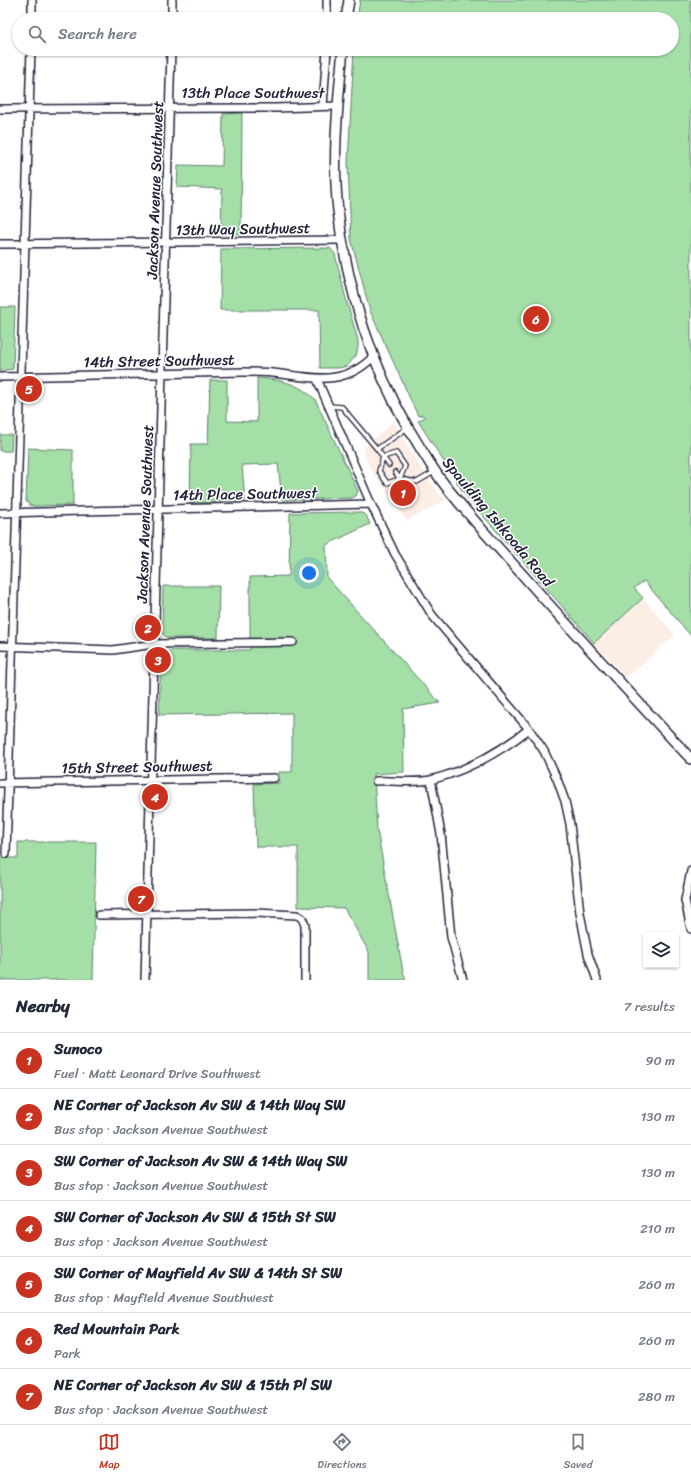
<!DOCTYPE html>
<html lang="en">
<head>
<meta charset="utf-8">
<style>
	:root { --surface:#fff; --page:#f2f2f3; --text:#1f2937; --muted:#747a83; --line:#e0e1e3; --accent:#c8321e }
	body { margin:0; font-family:Sriracha,sans-serif; background:var(--page); color:var(--text) }
	.controls { position:absolute; right:12px; bottom:12px; display:grid; overflow:hidden; border-radius:4px; box-shadow:0 1px 3px #0004 }
	.controls button { width:36px; height:36px; display:grid; place-items:center; padding:0; border:0; border-bottom:1px solid var(--line); background:var(--surface); color:var(--text); font:20px sans-serif }
	.you { position:absolute; left:309px; top:573px; width:14px; height:14px; margin:-10px; border:3px solid #fff; border-radius:50%; background:#1a73e8; box-shadow:0 0 0 6px #1a73e833 }
	.badge { display:grid; place-items:center; width:26px; height:26px; border-radius:50%; background:var(--accent); color:#fff; font-size:13px; font-weight:700 }
	.pin { position:absolute; translate:-50% -50%; border:2px solid #fff; box-shadow:0 1px 4px #0006 }
	.list { margin:0; padding:0; list-style:none }
	h2 { display:flex; justify-content:space-between; align-items:center; height:52px; margin:0; padding:0 16px; font-size:17px }
	h2 small { font-size:13px; font-weight:400; color:var(--muted) }
	.list li { display:grid; grid-template-columns:26px 1fr auto; gap:12px; align-items:center; box-sizing:border-box; height:56px; padding:0 16px; border-top:1px solid var(--line) }
	.list b { display:block; font-size:15px; white-space:nowrap }
	.list p { margin:0; font-size:13px; white-space:nowrap; color:var(--muted) }
	.list em { font-size:13px; font-style:normal; color:var(--muted) }
	.icon { flex:none; width:22px; height:22px; fill:none; stroke:currentColor; stroke-width:2; stroke-linecap:round; stroke-linejoin:round }
	.map { position:relative; flex:none; width:691px; height:980px; overflow:hidden }
	.search { position:absolute; background:var(--surface); box-shadow:0 1px 3px #0004; left:12px; right:12px; top:12px; height:44px; display:flex; align-items:center; gap:10px; box-sizing:border-box; padding:0 14px; border-radius:22px; color:var(--muted); font-size:15px }
	.sheet { height:444px; background:var(--surface) }
	nav { display:flex; justify-content:space-around; align-items:center; box-sizing:border-box; height:56px; border-top:1px solid var(--line); background:var(--surface); font-size:11px; color:var(--muted) }
	nav a { display:grid; justify-items:center; gap:2px }
	nav .on { color:var(--accent) }
	.map>svg:first-child { display:block }
	.built { fill:#fdeee5 }
	.green { fill:#a3dfa6; stroke:#628070 }
	.lines { fill:none; stroke-linecap:round; stroke-linejoin:round }
	.service-casing { stroke:#22223b; stroke-width:6 }
	.minor-casing { stroke:#22223b; stroke-width:10 }
	.tertiary-casing { stroke:#22223b; stroke-width:12 }
	.service { stroke:#fff; stroke-width:3.5 }
	.minor { stroke:#fff; stroke-width:7 }
	.tertiary { stroke:#fff; stroke-width:9 }
	.labels { text-anchor:middle; stroke-width:3; stroke-linejoin:round; paint-order:stroke }
	.street-label { font-size:15px; fill:#22223b; stroke:#fff }
</style>
</head>
<body>
<div class="map">
<svg width="691" height="980" viewBox="0 0 691 980">
	<rect width="100%" height="100%" fill="#fff"/>
	<filter id="ink" filterUnits="userSpaceOnUse"><feTurbulence type="fractalNoise" baseFrequency=".025" numOctaves="2"/><feDisplacementMap in="SourceGraphic" scale="8" xChannelSelector="R" yChannelSelector="G"/><feConvolveMatrix kernelMatrix="1 2 1 2 8 2 1 2 1" color-interpolation-filters="sRGB"/></filter>
	<g filter="url(#ink)">
		<path class="built" d="M394 421 411 453 435 488 445 500 407 521 369 466 363 449Z
			M643 598 675 635 626 678 594 643Z"/>
		<path class="green" d="M360 0H691V636L644 581 634 588 643 598 594 643 465 495 418 421 425 417 422 415 418 416 370 311 351 239 348 162 354 49H672V19H357Z
			M242 113 241 234H221L222 189 177 187 178 165 222 166 223 114Z
			M330 248 335 254 346 299 358 340V348L356 356 347 366 339 368H320L319 310H220L221 249Z
			M0 307H15L13 369 0 371Z
			M257 378C282 380 296 382 315 399L358 491 356 496 352 498 282 500 278 464 242 465 245 501 190 503 191 444H208L210 380H227V421L257 422Z
			M0 435H12L11 451H0Z
			M28 448 73 450V505L35 506 29 505 26 501Z
			M359 512 366 515 370 524 326 545 327 578 440 703 403 709 404 772 374 774 377 830 403 971 406 980H369V952L344 908 298 907V847H256L254 784 279 783V772H292V713L159 715 161 657 164 653 172 650H250V577L289 576 290 513Z
			M163 586H219L218 638H167L162 633Z
			M18 842H96L93 980H0V858H18Z"/>
		<g class="lines">
			<g class="service-casing">
				<path id="service" d="M329 406 342 407 377 449
					M407 428 377 449 383 457 396 453 405 466 400 479 417 482 434 472
					M383 457 379 471 387 483 400 479 395 472
					M383 457 389 465"/>
			</g>
			<g class="minor-casing">
				<path id="minor" d="M327 0V19
					M32 19V0
					M172 19V0
					M323 106 327 49
					M0 109 275 108 338 106
					M0 244 343 240
					M0 377 244 372C256 372 269 372 281 374 317 379 346 385 374 356
					M317 379 371 504 395 554 432 615 529 729 544 751 557 779 565 801 570 824 580 913 588 954 597 980
					M0 513 371 504
					M0 646 113 650 154 644 293 642
					M431 780 441 834 451 937 463 980
					M376 781C394 780 417 784 434 779 468 770 501 751 529 729
					M0 783 274 778
					M6 854 31 49
					M691 871 685 900 691 929
					M99 915 256 913 297 915 302 918 305 925V980
					M145 980 171 49"/>
			</g>
			<g class="tertiary-casing">
				<path id="tertiary" d="M346 19 349 0
					M343 49C338 103 332 157 338 211 348 296 375 377 421 449 427 459 434 470 441 480 473 522 510 560 545 600 593 653 642 707 691 759"/>
			</g>
			<use href="#service" class="service"/>
			<use href="#minor" class="minor"/>
			<use href="#tertiary" class="tertiary"/>
		</g>
	</g>
	<g class="labels">
		<g class="street-label">
			<text x="253" y="98">13th Place Southwest</text>
			<text transform="translate(155 190) rotate(-88)" y="5">Jackson Avenue Southwest</text>
			<text transform="translate(243 229) rotate(-1)" y="5">13th Way Southwest</text>
			<text transform="translate(159 361) rotate(-1)" y="5">14th Street Southwest</text>
			<text transform="translate(245 494) rotate(-1)" y="5">14th Place Southwest</text>
			<text transform="translate(145 514) rotate(-88)" y="5">Jackson Avenue Southwest</text>
			<text transform="translate(498 522) rotate(50)" y="5">Spaulding Ishkooda Road</text>
			<text transform="translate(137 767) rotate(-1)" y="5">15th Street Southwest</text>
		</g>
	</g>
</svg>
<div class="controls">
<button><svg class="icon" aria-label="layers" viewBox="0 0 24 24"><path d="M12 4l9 5-9 5-9-5zM3 14l9 5 9-5"/></svg></button>
</div>
<div class="you"></div>
<div class="pin badge" style="left:403px;top:493px">1</div>
<div class="pin badge" style="left:148px;top:628px">2</div>
<div class="pin badge" style="left:158px;top:660px">3</div>
<div class="pin badge" style="left:155px;top:797px">4</div>
<div class="pin badge" style="left:29px;top:389px">5</div>
<div class="pin badge" style="left:536px;top:319px">6</div>
<div class="pin badge" style="left:141px;top:899px">7</div>
<div class="search"><svg class="icon" aria-label="search" viewBox="0 0 24 24"><circle cx="10" cy="10" r="6"/><path d="M15 15l6 6"/></svg>Search here</div>
</div>
<section class="sheet">
<h2>Nearby<small>7 results</small></h2>
<ul class="list">
<li><span class="badge">1</span><div><b>Sunoco</b><p>Fuel · Matt Leonard Drive Southwest</p></div><em>90 m</em></li>
<li><span class="badge">2</span><div><b>NE Corner of Jackson Av SW &amp; 14th Way SW</b><p>Bus stop · Jackson Avenue Southwest</p></div><em>130 m</em></li>
<li><span class="badge">3</span><div><b>SW Corner of Jackson Av SW &amp; 14th Way SW</b><p>Bus stop · Jackson Avenue Southwest</p></div><em>130 m</em></li>
<li><span class="badge">4</span><div><b>SW Corner of Jackson Av SW &amp; 15th St SW</b><p>Bus stop · Jackson Avenue Southwest</p></div><em>210 m</em></li>
<li><span class="badge">5</span><div><b>SW Corner of Mayfield Av SW &amp; 14th St SW</b><p>Bus stop · Mayfield Avenue Southwest</p></div><em>260 m</em></li>
<li><span class="badge">6</span><div><b>Red Mountain Park</b><p>Park</p></div><em>260 m</em></li>
<li><span class="badge">7</span><div><b>NE Corner of Jackson Av SW &amp; 15th Pl SW</b><p>Bus stop · Jackson Avenue Southwest</p></div><em>280 m</em></li>
</ul>
</section>
<nav>
<a class="on"><svg class="icon" aria-label="map" viewBox="0 0 24 24"><path d="M3 6l6-2 6 2 6-2v14l-6 2-6-2-6 2zM9 4v14M15 6v14"/></svg>Map</a>
<a><svg class="icon" aria-label="directions" viewBox="0 0 24 24"><path d="M12 3l9 9-9 9-9-9zM9 14v-3h6M13 9l2 2-2 2"/></svg>Directions</a>
<a><svg class="icon" aria-label="saved" viewBox="0 0 24 24"><path d="M7 4h10v16l-5-4-5 4z"/></svg>Saved</a>
</nav>
</body>
</html>
